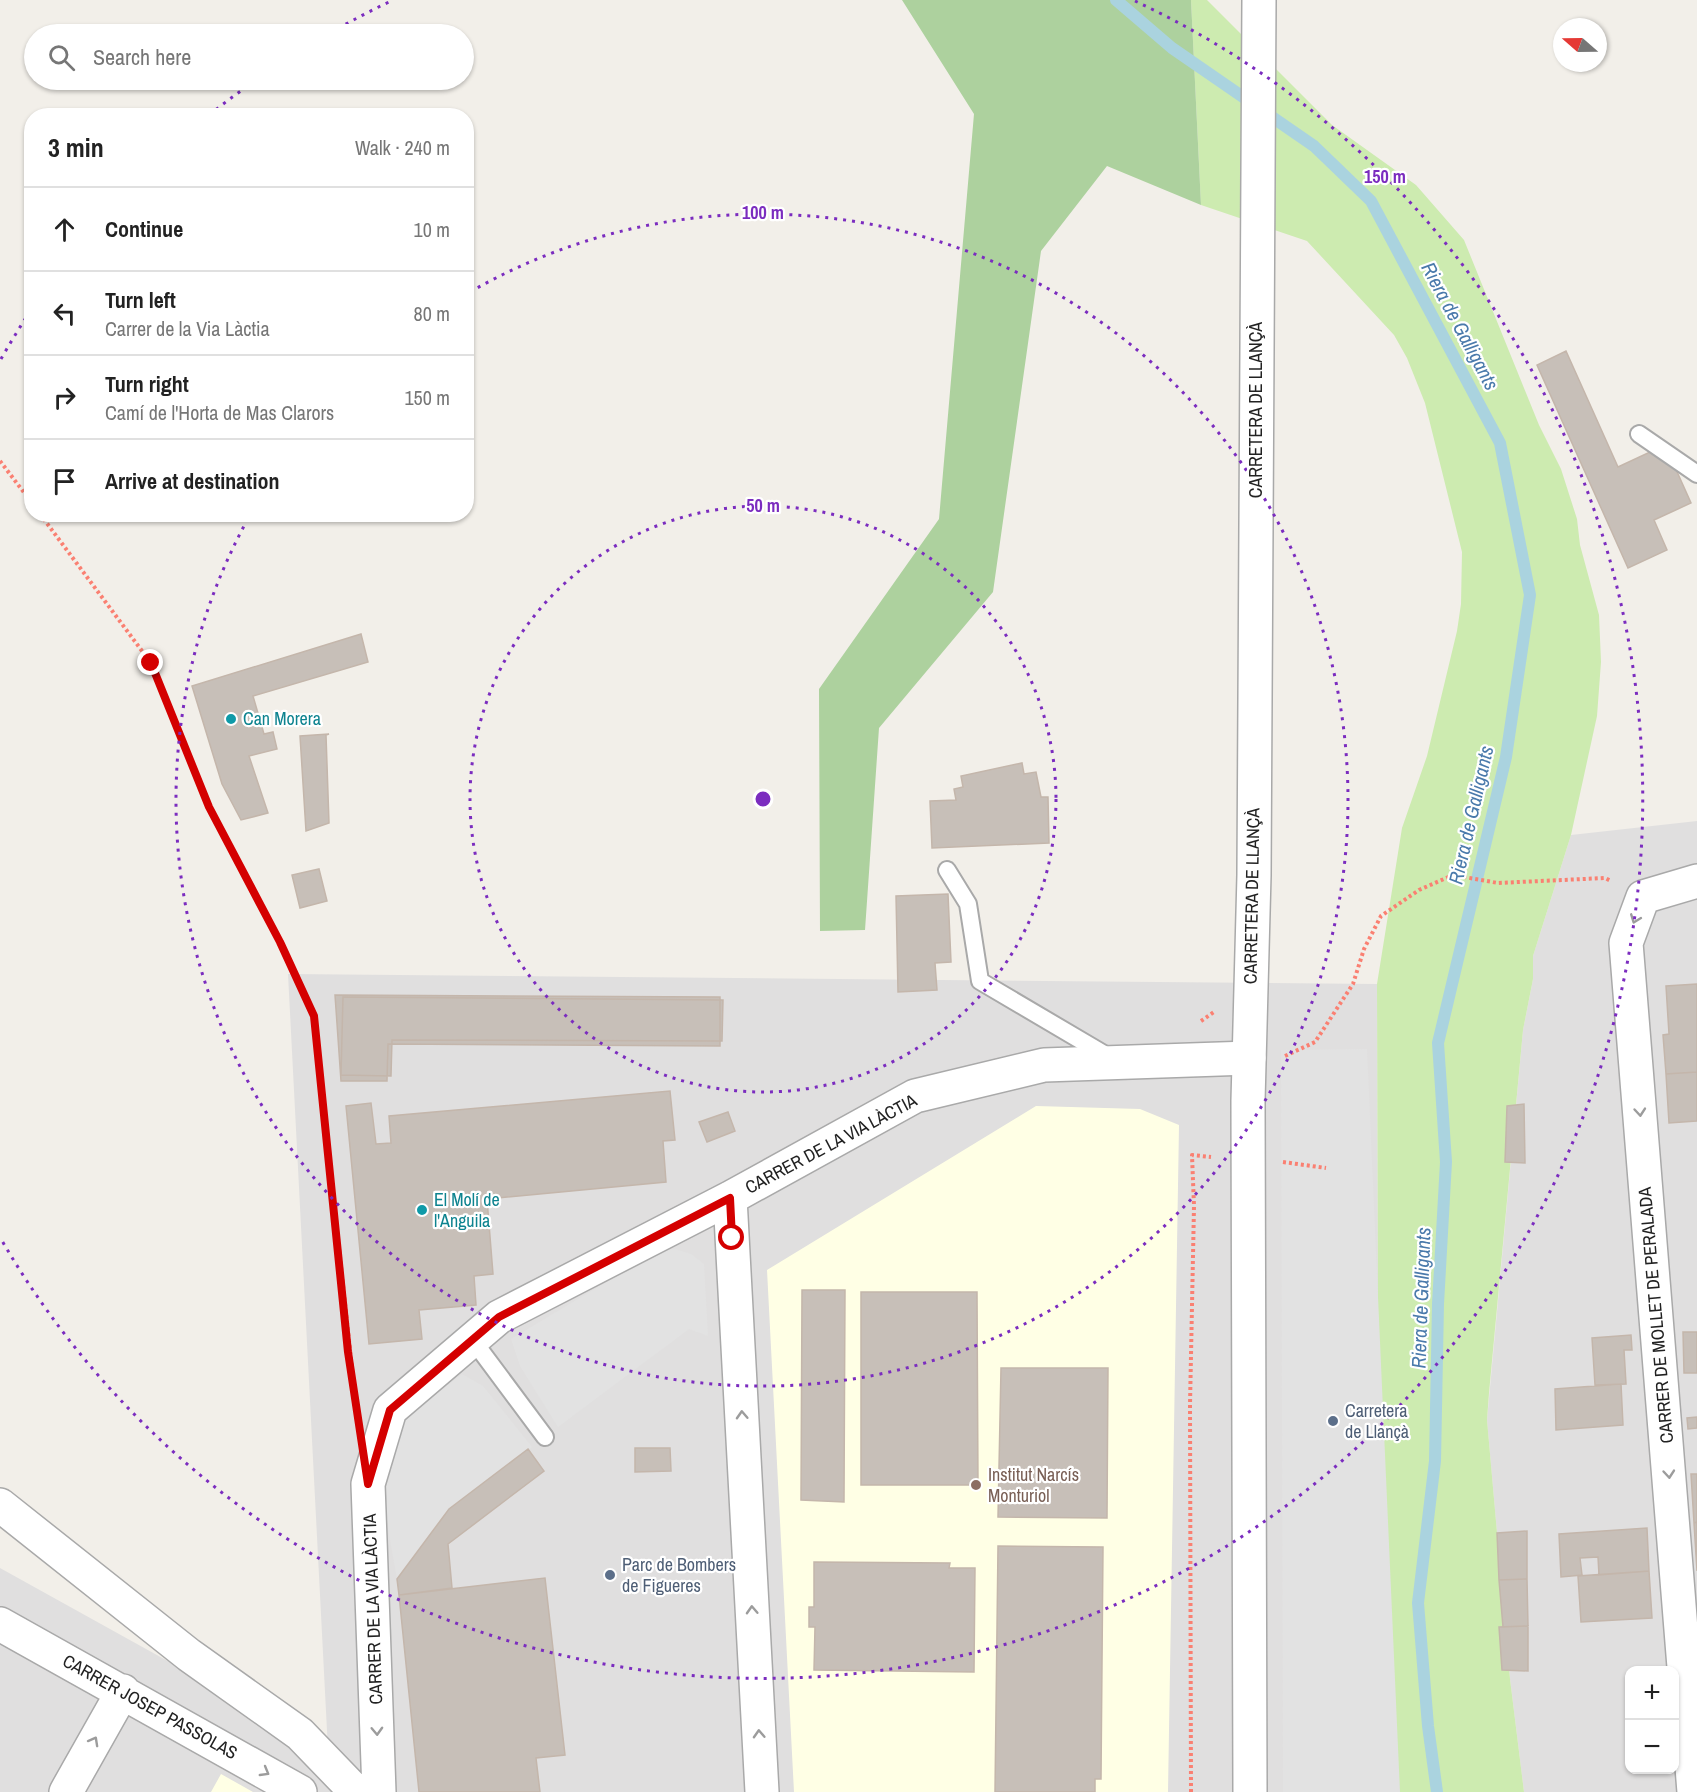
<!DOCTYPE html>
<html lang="en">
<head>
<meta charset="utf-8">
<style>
	:root { --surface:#fff; --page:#f2f2f2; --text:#222; --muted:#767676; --line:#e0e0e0 }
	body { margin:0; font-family:"Archivo Narrow",sans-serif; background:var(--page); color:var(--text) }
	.controls { position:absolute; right:18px; bottom:18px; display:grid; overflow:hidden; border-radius:12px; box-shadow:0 2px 4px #0004 }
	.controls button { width:54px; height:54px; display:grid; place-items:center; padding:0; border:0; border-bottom:2px solid var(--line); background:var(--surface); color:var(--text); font:30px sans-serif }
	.compass { position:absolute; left:1553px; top:18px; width:54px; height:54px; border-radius:50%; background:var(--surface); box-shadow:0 2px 4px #0004; rotate:290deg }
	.stop { position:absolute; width:18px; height:18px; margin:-14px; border:4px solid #d40000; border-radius:50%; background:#fff }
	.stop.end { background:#d40000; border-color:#fff; box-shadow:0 2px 6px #0008 }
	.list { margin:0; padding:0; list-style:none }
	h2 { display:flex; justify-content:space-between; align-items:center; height:78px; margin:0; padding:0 24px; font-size:26px }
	h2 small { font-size:20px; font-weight:400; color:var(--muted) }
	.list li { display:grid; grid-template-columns:39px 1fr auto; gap:18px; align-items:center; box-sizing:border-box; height:84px; padding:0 24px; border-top:2px solid var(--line) }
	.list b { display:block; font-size:22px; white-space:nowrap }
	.list p { margin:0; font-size:20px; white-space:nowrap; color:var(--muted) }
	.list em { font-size:20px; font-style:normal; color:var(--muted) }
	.icon { flex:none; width:33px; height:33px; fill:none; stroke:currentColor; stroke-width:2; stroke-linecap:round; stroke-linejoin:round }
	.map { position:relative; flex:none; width:1697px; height:1792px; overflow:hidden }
	.search { position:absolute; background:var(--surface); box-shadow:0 2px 4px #0004; left:24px; top:24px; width:450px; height:66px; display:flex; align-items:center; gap:15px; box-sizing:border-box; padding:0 21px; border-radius:33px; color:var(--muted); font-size:22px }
	.panel { position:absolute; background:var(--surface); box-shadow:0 2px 4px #0004; left:24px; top:108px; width:450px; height:414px; border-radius:24px }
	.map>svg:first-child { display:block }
	.residential { fill:#e0dfdf; fill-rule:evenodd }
	.education { fill:#ffffe5 }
	.grass { fill:#cdebb0 }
	.forest { fill:#add19e }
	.parking { fill:#e2e2e2 }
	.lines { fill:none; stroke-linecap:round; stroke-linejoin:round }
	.stream { stroke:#aad3df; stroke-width:12 }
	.building { fill:#c7bfb8; stroke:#c4b6ab; stroke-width:1.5 }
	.service-casing { stroke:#a9a9a9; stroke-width:20 }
	.minor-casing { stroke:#a9a9a9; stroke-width:36 }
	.tertiary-casing { stroke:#a9a9a9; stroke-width:36 }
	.path { stroke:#fa8072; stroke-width:4; stroke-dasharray:3 3; stroke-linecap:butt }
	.service { stroke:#fff; stroke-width:16 }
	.minor { stroke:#fff; stroke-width:33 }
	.tertiary { stroke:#fff; stroke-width:33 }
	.oneway { stroke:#9c9c9c }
	.route { stroke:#d40000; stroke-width:8 }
	.ring { fill:none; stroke:#7b2cbf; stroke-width:3; stroke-dasharray:3 6 }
	.culture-dot { fill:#0f9aa8; stroke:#fff; stroke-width:2 }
	.service-dot { fill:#5c6f8a; stroke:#fff; stroke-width:2 }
	.education-dot { fill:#8d6e63; stroke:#fff; stroke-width:2 }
	.labels { text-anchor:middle; stroke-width:4.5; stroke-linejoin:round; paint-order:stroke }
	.street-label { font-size:18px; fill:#222; stroke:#fff }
	.culture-label { font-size:18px; fill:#0d838f; stroke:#fff; text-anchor:start }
	.service-label { font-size:18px; fill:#4e5e75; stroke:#fff; text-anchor:start }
	.education-label { font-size:18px; fill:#785e54; stroke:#fff; text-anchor:start }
	.water-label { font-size:20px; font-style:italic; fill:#4a7aab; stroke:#fff }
	.centre { fill:#7b2cbf; stroke:#fff; stroke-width:3 }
	.ring-label { font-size:18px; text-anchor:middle; font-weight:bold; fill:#7b2cbf; stroke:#fff; stroke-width:4.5; stroke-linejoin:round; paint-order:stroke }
</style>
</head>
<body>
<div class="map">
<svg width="1697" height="1792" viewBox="0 0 1697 1792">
	<rect width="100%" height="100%" fill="#f2efe9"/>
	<path class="residential" d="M1697 821V1792H1524L1510 1679 1487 1420 1523 1030 1533 979V956L1571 835ZM1630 1670H1674V1770H1630Z
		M288 974 1377 984 1378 1313 1396 1792H0V1568L328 1750Z"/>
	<path class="education" d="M1036 1106 1140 1109 1179 1125 1168 1792H794L767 1270Z
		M221 1774 253 1792H211Z"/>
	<path class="grass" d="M1191 0H1207L1332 125 1416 185 1464 240 1539 425 1561 469 1577 519 1580 545 1599 615 1601 662 1597 716 1571 835 1533 956V979L1523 1030 1489 1393 1487 1420 1510 1679 1524 1792H1396L1378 1313 1377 984 1402 828 1427 756 1457 631 1461 604 1462 552 1425 403 1407 358 1394 335 1307 241 1201 205Z"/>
	<path class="forest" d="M902 0H1191L1201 205 1107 166 1041 251 993 592 879 728 865 930 820 931 819 689 939 519 974 114Z"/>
	<path class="parking" d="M1367 1049 1400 1792H1283L1281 1050Z
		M675 1249 691 1254 704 1264 708 1336 689 1329 558 1427 520 1366 511 1339 660 1250Z
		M462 1374 483 1386 532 1447 449 1509 397 1579 379 1478 401 1422Z"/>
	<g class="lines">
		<path class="stream" d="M1116 0 1172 48 1314 146 1371 201 1500 443 1530 595 1506 757 1438 1043 1446 1162 1438 1304 1435 1461 1418 1603 1428 1726 1437 1792"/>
	</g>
	<path class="building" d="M1566 351 1618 467 1665 445 1691 503 1654 520 1667 550 1628 568 1537 365Z
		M361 634 368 662 253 696 264 734 273 732 277 749 249 756 268 813 241 820 222 784 192 686Z
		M329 734 326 735 329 823 306 831 300 736Z
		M1022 763 1024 774 1036 772 1041 797H1048L1049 843 932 848 930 801 956 800 954 789 963 787 961 776Z
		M319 869 327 901 300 908 292 875Z
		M948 894 951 962 935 963 937 990 898 992 896 896Z
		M1697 984V1072L1666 1074 1663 1035 1669 1034 1666 986Z
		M335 995 720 997V1046L388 1044 387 1081H341Z
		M343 997 723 1000 722 1041 392 1040 391 1076 341 1075Z
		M1697 1072V1121L1669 1123 1666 1074Z
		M670 1091 675 1140 663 1141 666 1182 487 1199 493 1274 474 1276 476 1305 419 1310 422 1339 369 1344 346 1106 371 1103 376 1144 391 1143 389 1116Z
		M1524 1104 1525 1163 1505 1162 1507 1106Z
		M728 1112 735 1131 707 1142 699 1122Z
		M802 1290H845L844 1502 801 1500Z
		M861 1292H977L978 1485H861Z
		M1683 1332H1697V1373H1684Z
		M1631 1335 1632 1350H1624L1626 1384 1595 1385 1592 1338Z
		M1001 1368H1108L1107 1518 998 1517Z
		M1621 1384 1623 1425 1556 1430 1555 1389Z
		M1697 1417V1428L1688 1429 1687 1418Z
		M635 1448H670L671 1471 635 1472Z
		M528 1449 544 1471 448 1544 452 1588 399 1595 397 1579 449 1509Z
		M1691 1474H1697V1522L1694 1523Z
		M1697 1522V1571L1694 1523Z
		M1647 1528 1649 1571 1599 1575 1598 1557 1580 1558 1582 1575 1561 1577 1559 1534Z
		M1527 1531V1579L1499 1580 1497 1533Z
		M998 1546 1103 1547 1101 1779H1095V1792H995Z
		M814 1562 950 1563 949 1568H975L974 1672 814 1670 815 1627H809V1607H814Z
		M1649 1571 1652 1618 1581 1622 1578 1576Z
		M545 1578 565 1755 536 1758 540 1792H419L399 1595Z
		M1527 1579 1528 1626 1503 1627 1499 1580Z
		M1528 1626V1671L1502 1670 1499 1627Z"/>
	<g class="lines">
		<g class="service-casing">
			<path id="service" d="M1639 434 1697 474
				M947 870 968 904 980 981 1109 1057
				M472 1339 545 1437"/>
		</g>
		<g class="minor-casing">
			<path id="minor" d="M730 1198 762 1792
				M0 1505 189 1655 300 1734 356 1792
				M0 1624 300 1792
				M66 1792 123 1691
				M379 1792 368 1484 390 1410 499 1317 730 1198 915 1096 1044 1065 1249 1058
				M1694 1792 1626 943 1643 897 1697 881"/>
		</g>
		<g class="tertiary-casing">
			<path id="tertiary" d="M1250 1792 1248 1101 1254 875 1259 0"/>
		</g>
		<path class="path" d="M0 461 32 503
			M40 514 151 663 209 807 280 942 314 1016 355 1396
			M1201 1021 1214 1012
			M1285 1056 1315 1042 1353 984 1364 949 1381 916 1419 890 1453 875 1498 883 1605 878 1611 881
			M1283 1162 1326 1168
			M1191 1792 1190 1405 1194 1206 1192 1155 1211 1157"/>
		<use href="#service" class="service"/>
		<use href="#minor" class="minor"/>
		<use href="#tertiary" class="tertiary"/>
	</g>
	<defs><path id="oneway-chevron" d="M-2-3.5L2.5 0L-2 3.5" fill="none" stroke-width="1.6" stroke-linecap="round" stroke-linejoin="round" transform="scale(1.5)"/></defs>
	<g class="oneway">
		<use href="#oneway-chevron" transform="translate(1635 919) rotate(111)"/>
		<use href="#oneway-chevron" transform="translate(1640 1112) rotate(85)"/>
		<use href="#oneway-chevron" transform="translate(742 1415) rotate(-93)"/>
		<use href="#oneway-chevron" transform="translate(1669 1474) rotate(85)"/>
		<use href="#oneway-chevron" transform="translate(752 1610) rotate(-93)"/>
		<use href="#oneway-chevron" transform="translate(377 1731) rotate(88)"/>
		<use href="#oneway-chevron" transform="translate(759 1734) rotate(-93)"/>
		<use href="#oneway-chevron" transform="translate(94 1741) rotate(-61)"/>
		<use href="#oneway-chevron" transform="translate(265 1772) rotate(30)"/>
	</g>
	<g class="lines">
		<path class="route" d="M151 663 209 807 280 942 314 1016 348 1352 368 1484 390 1410 499 1317 730 1198 732 1238"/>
	</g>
	<g class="ring">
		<circle cx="763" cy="799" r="293"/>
		<path d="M470 292A586 586 0 1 1 250 515"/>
		<path d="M1 359A880 880 0 0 1 29 313M209 115A880 880 0 0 1 252 83M330 33A880 880 0 0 1 391 1M1135 1A880 880 0 1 1 1 1239"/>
	</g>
	<g class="culture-dot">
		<circle cx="231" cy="719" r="6"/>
		<circle cx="422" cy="1210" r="6"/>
	</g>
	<g class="service-dot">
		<circle cx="1333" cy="1421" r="6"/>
		<circle cx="610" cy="1575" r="6"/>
	</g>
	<circle class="education-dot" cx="976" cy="1485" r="6"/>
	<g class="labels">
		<g class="street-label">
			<text transform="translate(1256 410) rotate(-90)" y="6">CARRETERA DE LLANÇÀ</text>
			<text transform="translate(1252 896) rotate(-89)" y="6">CARRETERA DE LLANÇÀ</text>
			<text transform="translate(831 1144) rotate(-28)" y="6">CARRER DE LA VIA LÀCTIA</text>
			<text transform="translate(1656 1315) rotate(-95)" y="6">CARRER DE MOLLET DE PERALADA</text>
			<text transform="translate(373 1609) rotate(-92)" y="6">CARRER DE LA VIA LÀCTIA</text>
			<text transform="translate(150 1707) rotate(29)" y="6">CARRER JOSEP PASSOLAS</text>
		</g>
		<g class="culture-label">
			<text x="243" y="725">Can Morera</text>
			<text x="434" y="1206">El Molí de<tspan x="434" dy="21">l'Anguila</tspan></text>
		</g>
		<g class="service-label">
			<text x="1345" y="1417">Carretera<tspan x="1345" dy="21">de Llançà</tspan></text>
			<text x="622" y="1571">Parc de Bombers<tspan x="622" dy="21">de Figueres</tspan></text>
		</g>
		<g class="education-label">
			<text x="988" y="1481">Institut Narcís<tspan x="988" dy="21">Monturiol</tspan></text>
		</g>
		<g class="water-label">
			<text transform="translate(1460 326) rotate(62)" y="7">Riera de Galligants</text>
			<text transform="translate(1471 815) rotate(-77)" y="7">Riera de Galligants</text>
			<text transform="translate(1421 1298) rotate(-88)" y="7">Riera de Galligants</text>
		</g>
	</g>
	<circle cx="763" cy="799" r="9" class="centre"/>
	<g class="ring-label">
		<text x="1385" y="183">150 m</text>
		<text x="763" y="219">100 m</text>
		<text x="763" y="512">50 m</text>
	</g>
</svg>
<div class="controls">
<button>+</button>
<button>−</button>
</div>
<svg class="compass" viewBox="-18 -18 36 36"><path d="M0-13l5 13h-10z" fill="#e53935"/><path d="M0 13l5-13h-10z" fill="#767676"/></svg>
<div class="stop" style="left:732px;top:1238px"></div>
<div class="stop end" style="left:151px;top:663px"></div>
<div class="search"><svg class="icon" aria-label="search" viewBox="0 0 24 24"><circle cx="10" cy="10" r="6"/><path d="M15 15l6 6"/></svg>Search here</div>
<section class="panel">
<h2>3 min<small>Walk · 240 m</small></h2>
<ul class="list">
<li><svg class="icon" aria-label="ahead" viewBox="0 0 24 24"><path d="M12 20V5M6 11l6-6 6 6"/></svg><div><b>Continue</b></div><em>10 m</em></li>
<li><svg class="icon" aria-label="left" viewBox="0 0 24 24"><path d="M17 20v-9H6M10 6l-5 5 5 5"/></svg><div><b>Turn left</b><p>Carrer de la Via Làctia</p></div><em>80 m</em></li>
<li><svg class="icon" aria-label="right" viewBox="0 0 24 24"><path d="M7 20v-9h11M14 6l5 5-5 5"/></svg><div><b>Turn right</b><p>Camí de l'Horta de Mas Clarors</p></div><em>150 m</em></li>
<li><svg class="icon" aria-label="arrive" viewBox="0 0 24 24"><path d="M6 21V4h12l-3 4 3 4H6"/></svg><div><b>Arrive at destination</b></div></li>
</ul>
</section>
</div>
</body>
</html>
